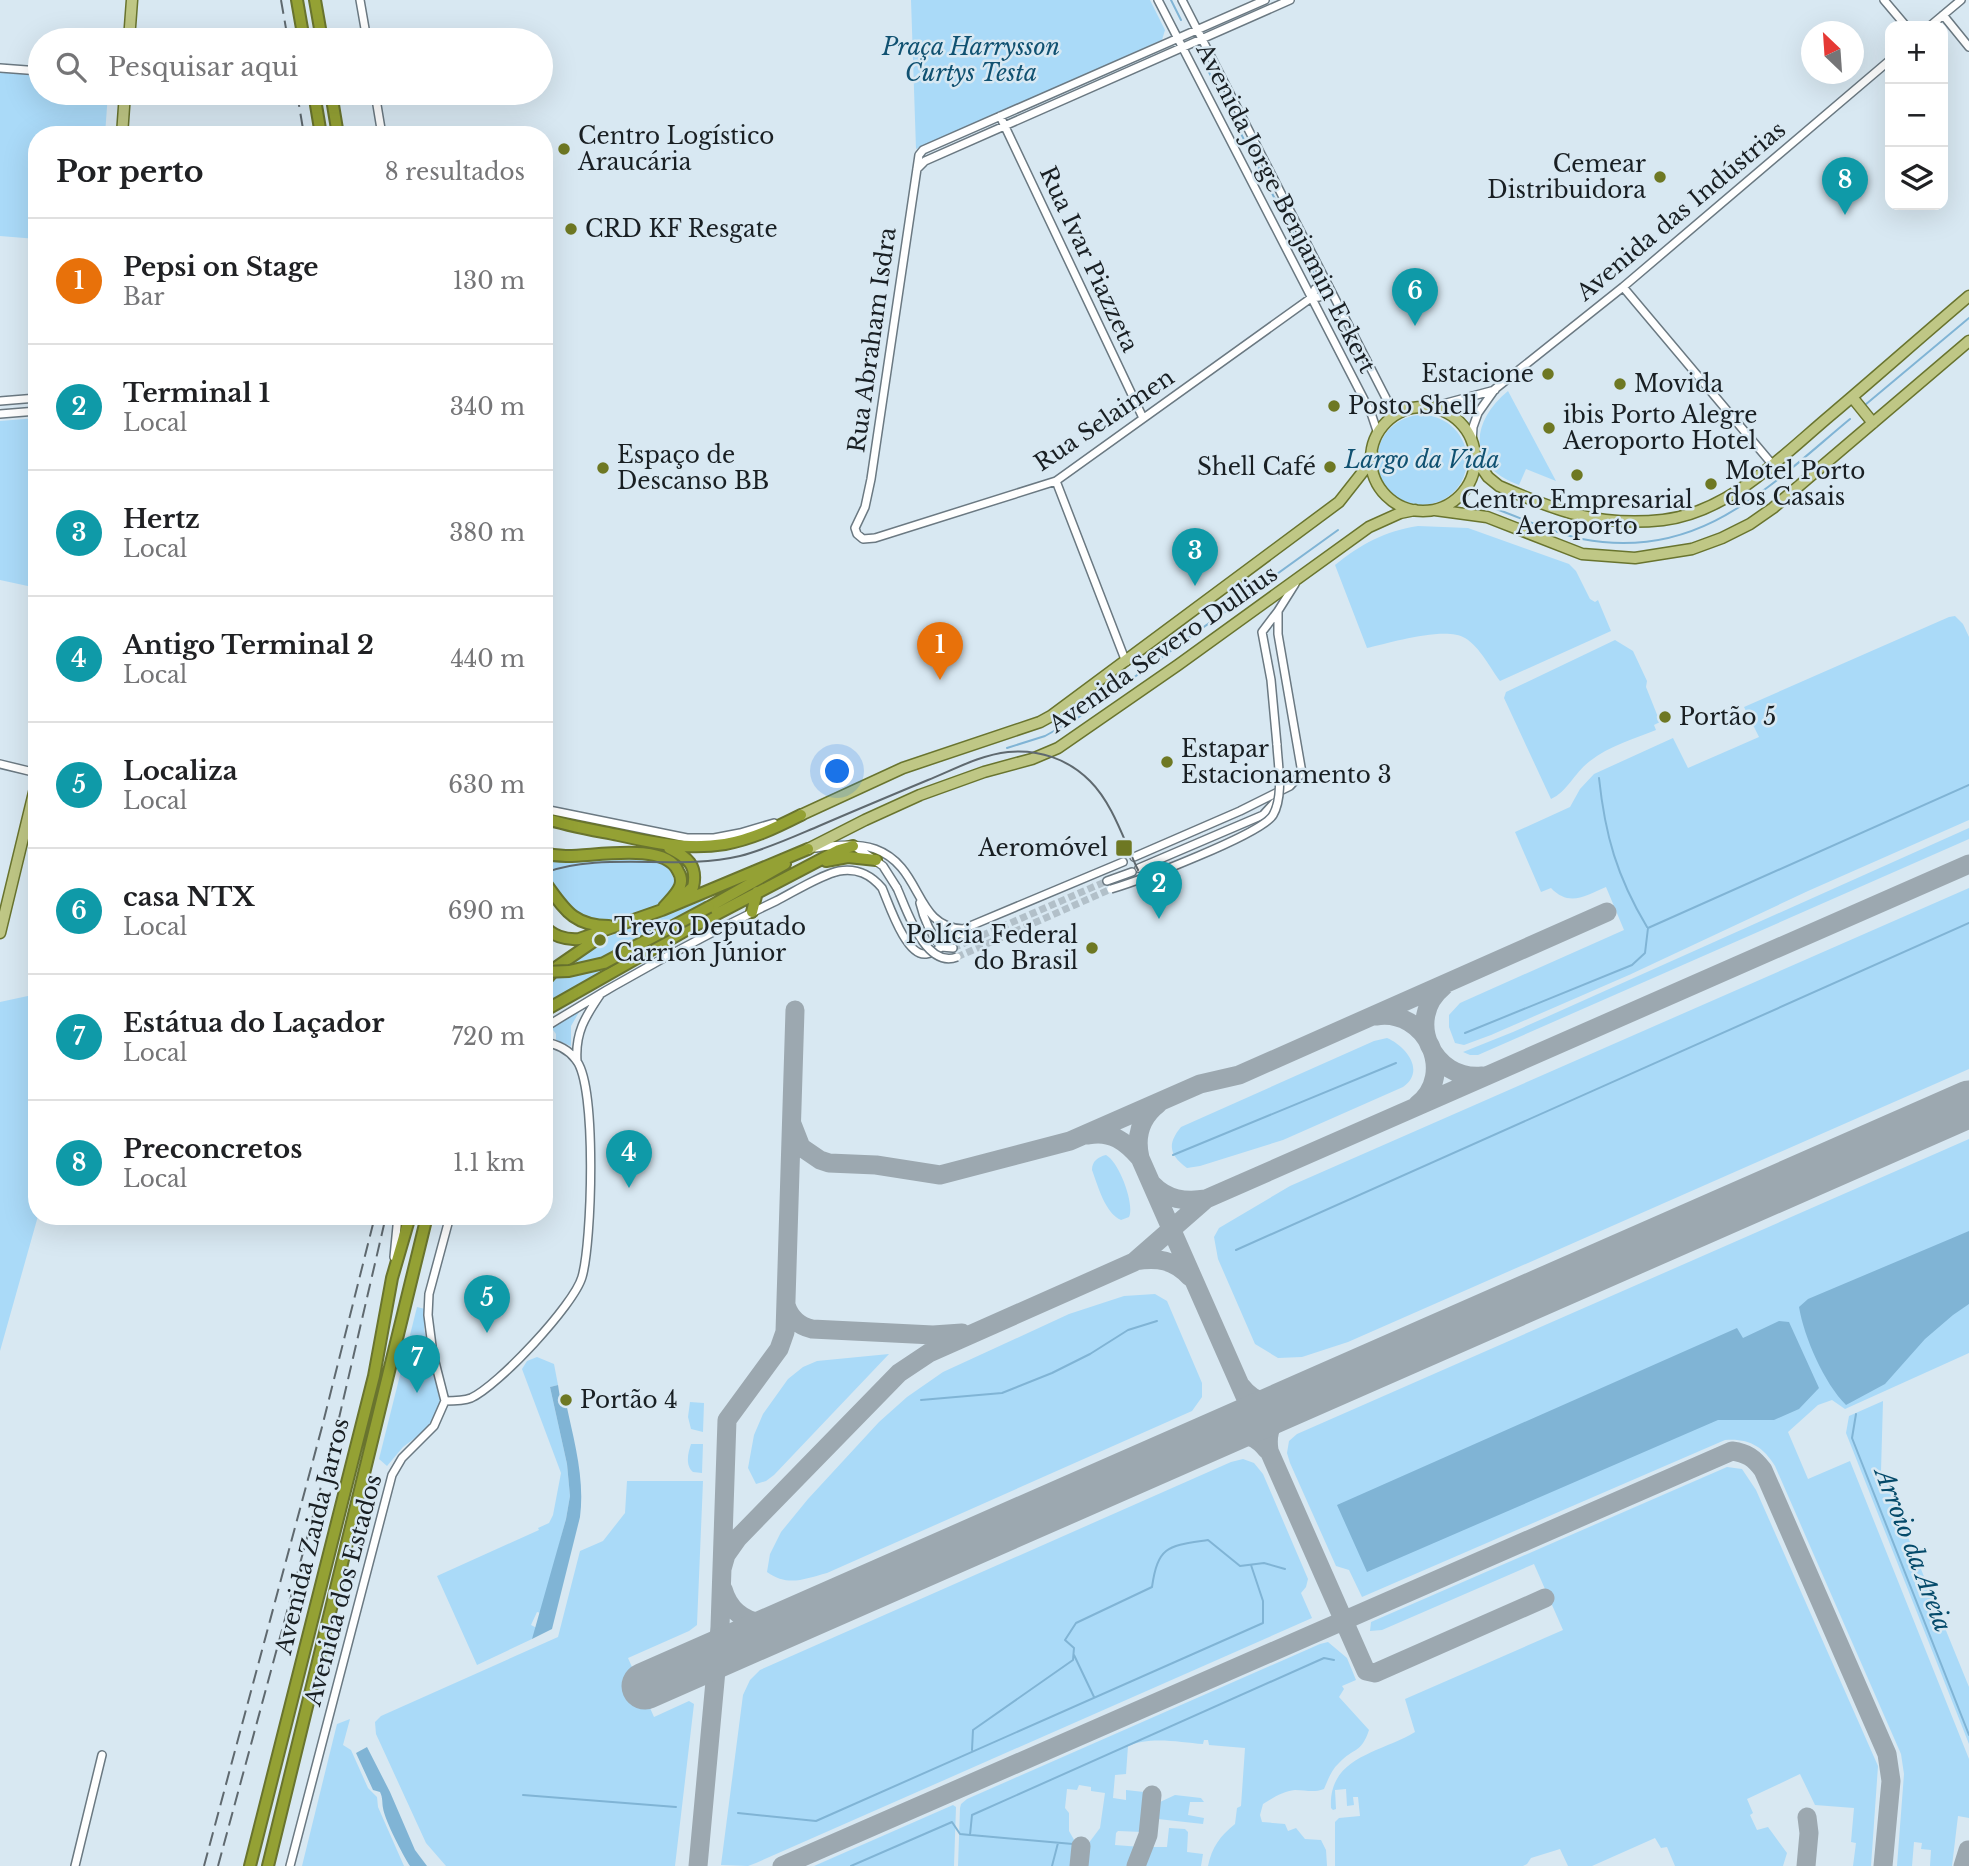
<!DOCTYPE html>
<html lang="pt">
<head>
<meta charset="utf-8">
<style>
	:root { --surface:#fff; --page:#f2f2f2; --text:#202124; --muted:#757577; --line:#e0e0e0; --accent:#2563eb }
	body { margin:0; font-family:"Libre Baskerville",serif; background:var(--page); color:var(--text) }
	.controls { position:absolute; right:21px; top:21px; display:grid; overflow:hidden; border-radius:14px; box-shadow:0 7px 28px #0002 }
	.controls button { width:63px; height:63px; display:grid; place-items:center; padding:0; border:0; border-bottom:2px solid var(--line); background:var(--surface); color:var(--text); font:35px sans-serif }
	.compass { position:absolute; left:1801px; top:21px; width:63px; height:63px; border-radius:50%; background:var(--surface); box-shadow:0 7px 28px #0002; rotate:335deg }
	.you { position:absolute; left:838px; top:772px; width:24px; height:24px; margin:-18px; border:5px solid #fff; border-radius:50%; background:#1a73e8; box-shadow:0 0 0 10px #1a73e833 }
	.badge { display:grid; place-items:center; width:46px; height:46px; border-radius:50%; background:var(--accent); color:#fff; font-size:23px; font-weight:700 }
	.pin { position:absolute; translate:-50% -58px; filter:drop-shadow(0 2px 4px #0008) }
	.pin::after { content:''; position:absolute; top:37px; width:24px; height:21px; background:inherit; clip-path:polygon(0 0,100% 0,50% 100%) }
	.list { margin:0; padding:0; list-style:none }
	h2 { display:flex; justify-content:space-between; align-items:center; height:91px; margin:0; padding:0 28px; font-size:30px }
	h2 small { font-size:23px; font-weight:400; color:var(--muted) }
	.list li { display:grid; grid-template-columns:46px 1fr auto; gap:21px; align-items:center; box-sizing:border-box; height:126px; padding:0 28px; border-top:2px solid var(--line) }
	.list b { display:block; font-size:26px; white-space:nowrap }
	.list p { margin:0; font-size:23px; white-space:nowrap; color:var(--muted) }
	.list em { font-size:23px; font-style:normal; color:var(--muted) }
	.icon { flex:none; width:38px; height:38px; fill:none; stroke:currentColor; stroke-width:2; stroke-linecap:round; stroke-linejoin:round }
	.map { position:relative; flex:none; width:1969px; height:1866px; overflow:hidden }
	.search { position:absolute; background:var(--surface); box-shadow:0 7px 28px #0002; left:28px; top:28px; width:525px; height:77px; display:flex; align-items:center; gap:18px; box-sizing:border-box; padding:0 24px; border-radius:38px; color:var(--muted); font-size:26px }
	.panel { position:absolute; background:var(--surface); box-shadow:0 7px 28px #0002; left:28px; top:126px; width:525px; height:1099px; border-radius:28px }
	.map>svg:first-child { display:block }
	.green { fill:#aadaf8 }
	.water { fill:#80b4d5 }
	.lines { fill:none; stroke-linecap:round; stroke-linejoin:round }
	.stream { stroke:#80b4d5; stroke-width:2 }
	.taxiway { stroke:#9ca8b0; stroke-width:19 }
	.runway { stroke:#9ca8b0; stroke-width:47 }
	.minor-tunnel { stroke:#b2c0c9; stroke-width:7; stroke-dasharray:7 3.5; stroke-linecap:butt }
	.minor-casing { stroke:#6b7982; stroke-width:10 }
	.major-casing { stroke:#69742e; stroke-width:13 }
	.highway-casing { stroke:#69742e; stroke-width:14 }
	.minor { stroke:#fff; stroke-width:7 }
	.major { stroke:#bfc785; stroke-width:10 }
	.highway { stroke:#94a134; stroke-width:10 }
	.tram { stroke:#5f696f; stroke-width:2 }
	.rail { stroke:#5f696f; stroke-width:2; stroke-dasharray:14 7; stroke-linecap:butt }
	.minor-bridge-casing { stroke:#6b7982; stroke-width:10; stroke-linecap:butt }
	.highway-bridge-casing { stroke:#69742e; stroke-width:14; stroke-linecap:butt }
	.minor-bridge { stroke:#fff; stroke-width:7 }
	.highway-bridge { stroke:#94a134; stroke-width:10 }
	.poi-dot { fill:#6e7823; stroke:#d8e8f2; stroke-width:2.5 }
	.labels { text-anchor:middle; stroke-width:5; stroke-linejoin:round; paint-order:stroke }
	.park-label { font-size:23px; font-style:italic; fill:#105171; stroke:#d8e8f2 }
	.poi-label { font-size:23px; fill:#191f23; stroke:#d8e8f2; text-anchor:start }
	.street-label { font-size:23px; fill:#191f23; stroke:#d8e8f2 }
	.water-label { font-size:24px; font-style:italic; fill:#044a6a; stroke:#d8e8f2 }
</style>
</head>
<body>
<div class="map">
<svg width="1969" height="1866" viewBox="0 0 1969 1866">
	<rect width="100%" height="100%" fill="#d8e8f2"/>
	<path class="green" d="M911 0H1150L1165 30 1162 40 916 149Z
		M0 72 40 75V93H108L105 135H37V239L0 236Z
		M1508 391 1556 481 1526 469 1519 485C1468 467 1469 423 1508 391Z
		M1377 460a45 45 0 1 1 90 0a45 45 0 1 1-90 0Z
		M37 418V588L0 580V421Z
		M1418 526 1468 528 1569 564 1576 571 1590 599 1595 602 1598 600 1611 631 1500 681C1490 668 1480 647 1465 638 1445 626 1390 643 1367 648L1335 565C1361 544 1385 531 1418 526Z
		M1955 616 1963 624 1969 637V820L1808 891 1629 975 1491 1035 1464 1045 1455 1043 1449 1027V1015L1460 1003 1624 930 1606 887C1585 896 1569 907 1551 888L1541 892 1515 832 1570 807 1580 789 1594 774 1673 738 1688 768 1759 737 1744 707 1949 617Z
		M1615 640 1633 651 1647 681 1646 687 1660 722 1654 725 1656 730C1634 739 1609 746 1590 761 1575 772 1567 792 1551 799L1504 698 1506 692Z
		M1969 828V839L1478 1055H1470L1463 1052 1513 1032Z
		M623 855C648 857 675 858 675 889L659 908 630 919 608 923 593 922 572 913 544 876V858Z
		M1969 888V1069L1348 1342 1302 1357 1278 1358 1255 1344 1218 1259 1214 1237 1219 1228 1290 1186Z
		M703 898 710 909 544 1005V989C581 938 647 921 703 898Z
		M37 994 38 1216 0 1351V1002Z
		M582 1007 571 1026V1046L556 1040V1034L550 1026Z
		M1387 1038C1406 1046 1426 1071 1403 1087L1283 1140 1200 1166 1187 1168C1169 1155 1167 1144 1181 1127L1374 1041Z
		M1969 1139V1353L1845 1409 1832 1400 1818 1405 1788 1432 1808 1479 1850 1461 1969 1759V1818L1958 1816 1952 1866H1930L1931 1850 1921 1849 1922 1843 1914 1842 1912 1866H1897L1904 1774 1901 1754 1775 1466C1763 1446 1748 1438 1725 1440L1362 1597 1349 1570 1336 1566 1290 1463 1287 1453 1289 1441 1297 1434Z
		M1106 1155C1119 1162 1135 1204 1129 1217L1121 1220C1105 1213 1098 1186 1092 1170 1092 1161 1098 1157 1106 1155Z
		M1155 1294 1167 1301 1202 1383V1397L1192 1411 827 1573C804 1579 788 1587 767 1572L770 1554 781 1532 808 1499 879 1422 907 1397 943 1372 1069 1314 1124 1296Z
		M417 1307 425 1309 424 1329 441 1406 436 1418 427 1429 403 1447 387 1466 379 1459Z
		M889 1354 774 1475 766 1481 756 1484 748 1468 754 1435 763 1414 788 1379 803 1367 817 1361Z
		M537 1357 554 1364 558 1385 550 1387 567 1464 570 1496 566 1519 541 1613 537 1612 531 1625 537 1628 532 1639 477 1665 437 1576 539 1530 538 1528 549 1523 553 1515 561 1473 522 1369 527 1361Z
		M1883 1401 1881 1471 1969 1687V1744L1846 1433 1849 1416Z
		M690 1402 704 1403 703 1432 691 1429 688 1417Z
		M691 1444H703L702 1473 693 1472C685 1465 688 1453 691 1444Z
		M1243 1459 1254 1463 1263 1474 1308 1579 1306 1587 1301 1593 1312 1618 756 1863 748 1866 721 1865 743 1695 750 1680 760 1670 1231 1462Z
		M1727 1467 1742 1469 1756 1490 1878 1766 1871 1866H1853L1856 1843 1851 1842 1854 1808 1815 1805 1800 1774 1747 1799 1753 1813 1750 1815 1757 1830 1768 1827 1787 1853 1783 1866H1675L1667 1847 1661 1848 1655 1838 1592 1866H1568L1560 1849 1531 1858 1527 1864 1523 1866H1335V1822L1339 1818 1360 1816 1358 1797H1353L1354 1805 1347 1806 1346 1789 1335 1790 1336 1809 1333 1810 1331 1808C1328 1756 1381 1753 1415 1732L1405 1699 1563 1630 1534 1564 1382 1630 1370 1631 1371 1622Z
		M627 1481H703L697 1625 689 1631 628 1658 654 1717 689 1701 694 1704 675 1866H446L426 1843 376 1734 375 1722 381 1716 558 1637 580 1551 603 1541 625 1513Z
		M1328 1642 1347 1658 1356 1680 1342 1686 1344 1689 1339 1697 1369 1730C1361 1754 1354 1747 1339 1763 1331 1770 1328 1780 1324 1789 1313 1793 1306 1790 1295 1790 1283 1791 1273 1798 1263 1804L1260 1815 1262 1822 1285 1824 1288 1831 1296 1828 1305 1839 1321 1840 1326 1850 1327 1866H1208C1212 1847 1220 1836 1235 1824L1237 1808 1241 1806 1245 1748 1209 1745 1208 1740H1204L1203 1744C1180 1742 1149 1736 1128 1746L1126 1774 1115 1775 1113 1798 1126 1800V1790L1144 1792 1147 1794 1143 1832 1118 1831 1116 1833 1115 1845 1141 1847 1130 1866H1086L1088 1844 1100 1828 1105 1793 1091 1791V1787L1079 1785 1077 1790 1067 1789 1065 1808 1069 1813V1831L1077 1845V1866H958L960 1808 961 1804 967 1799 1320 1644Z
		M350 1719 343 1745 351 1750 368 1788 377 1797 378 1807 404 1866H302L337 1724Z
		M1175 1795 1201 1798 1204 1802H1190L1188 1815 1204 1818 1203 1824 1158 1819 1160 1802Z
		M953 1805 956 1807 954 1866H814Z
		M1169 1828 1185 1829 1188 1832 1187 1852 1203 1854 1201 1866H1141L1151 1847H1167Z"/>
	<path class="water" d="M1969 1231V1304L1953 1315 1925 1339 1885 1384 1846 1405C1824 1383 1804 1337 1799 1307L1808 1299Z
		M1779 1321 1789 1322 1819 1388 1799 1409 1774 1420H1718L1367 1572 1337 1505 1737 1328 1743 1338Z
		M558 1385 561 1404 566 1403C574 1441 585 1478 580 1517L552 1629 532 1639 566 1519 570 1496 567 1464 550 1387Z
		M367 1747 390 1792 415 1850 427 1866H410C403 1855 385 1821 383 1808 382 1803 383 1798 380 1792L373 1790 356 1753Z"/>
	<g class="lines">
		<path class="stream" d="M1171 0 1181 20
			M1200 55 1315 276
			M1865 405 1969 318
			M1496 509C1524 519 1553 533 1582 539 1699 562 1768 487 1850 419
			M1007 748 1045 736 1079 717 1338 530
			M1599 778C1605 835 1617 877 1647 927
			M1465 1033 1632 965 1645 953 1648 928 1969 785
			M1173 1155 1396 1063
			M1236 1250 1969 923
			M921 1400 1002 1393 1052 1373 1090 1354 1128 1330 1157 1321
			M1856 1414 1852 1438 1969 1735
			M1074 1655 1094 1697
			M972 1750 973 1730 1073 1660 1074 1648 1065 1640 1076 1623 1152 1587C1158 1545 1169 1546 1208 1540L1240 1566 1264 1563 1285 1569
			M523 1795 676 1807
			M738 1813 816 1821 1263 1623V1601L1251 1565
			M971 1835 1073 1844
			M851 1866 952 1822 960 1834 970 1835 972 1815 1324 1658 1334 1660
			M1052 1866 1058 1843"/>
		<path class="taxiway" d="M1443 987C1404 1019 1433 1081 1482 1076
			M1376 1016C1426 1008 1457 1074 1417 1105
			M1158 1104C1140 1118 1135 1137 1140 1158L1366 1671 1375 1673 1545 1598
			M792 1124 801 1147 820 1160 829 1163 876 1165 940 1175 1070 1141 1200 1084 1239 1075 1607 912
			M1088 1135C1111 1130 1126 1142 1140 1158
			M1152 1184C1167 1200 1185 1202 1206 1199
			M1135 1261C1158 1257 1174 1260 1190 1277
			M786 1305C790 1318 799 1326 812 1329L933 1335 962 1333
			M1241 1386C1256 1406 1274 1405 1297 1399
			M1222 1433C1240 1431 1256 1435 1267 1450
			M1269 1450C1265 1425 1278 1415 1296 1401
			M722 1569 726 1555 738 1538 899 1373 929 1353 1134 1262 1206 1199 1969 864
			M723 1589C732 1621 759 1627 788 1623
			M698 1866 720 1627 727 1420 779 1349 785 1332 795 1010
			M782 1866 1732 1451C1747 1453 1754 1458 1763 1470L1887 1754 1891 1781 1883 1866
			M1079 1866 1081 1846
			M1136 1866 1148 1835 1152 1795
			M1806 1866 1809 1833 1807 1817
			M1963 1866 1968 1850"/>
		<path class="runway" d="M645 1686 1969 1104"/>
		<path class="minor-tunnel" d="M953 948 1107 881
			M957 957 1111 889"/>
		<g class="minor-casing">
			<path id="minor" d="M360 0 367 40
				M1158 0 1371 413 1378 434
				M1182 0 1388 402 1402 413
				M1265 0 923 150 919 155 871 479 865 507 855 528 857 534 863 539 875 538 1056 481 1311 298 1319 297 1331 291
				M1884 0 1906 26
				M1943 15 1969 47
				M1930 26 1961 0
				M0 68 40 71
				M375 93 382 135
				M1000 116 1143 418
				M917 169 925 161 1290 0
				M1623 287 1772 464
				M1311 298 1315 289 1327 283
				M0 401 37 398
				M1428 408 1495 390
				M0 414 37 411
				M1472 442 1473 427 1478 413 1495 389 1623 287 1890 60
				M1056 481 1126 662
				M1277 745 1271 680 1262 632 1278 611
				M0 764 37 773
				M544 809 687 838H714L740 833 774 823
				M816 848C834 845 857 843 875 849 924 867 913 927 963 929L1123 862
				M857 848 883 866 897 888
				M1134 857 1240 811 1290 786 1302 773 1278 634V611L1295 584
				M1139 868 1263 815 1274 803
				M1107 881 1132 872
				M920 903C924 920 930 933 941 947L953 948
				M956 932 970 937
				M544 1028C619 981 696 939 776 901 794 892 820 875 839 871 857 868 870 874 882 888 889 904 906 957 926 954 939 952 953 938 963 929
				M577 1061C575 1033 585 1017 600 995
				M394 1257 398 1216
				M445 1401C454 1401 463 1401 471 1398 498 1386 574 1305 582 1277 592 1243 597 1085 576 1060 569 1050 557 1044 544 1042
				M75 1866 102 1755
				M290 1866 392 1475 402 1458 434 1426 445 1401 433 1354 428 1315 429 1294 450 1216"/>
		</g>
		<g class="major-casing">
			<path id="major" d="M129 40 132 0
				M122 135 125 93
				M1852 397 1873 423
				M1371 459a52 52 0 1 1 104 0a52 52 0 1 1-104 0Z
				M1475 458 1488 477 1499 486C1557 511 1598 527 1663 520 1730 512 1783 455 1832 414 1878 375 1923 335 1969 296
				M1435 510 1487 517 1582 554 1635 558 1692 549 1722 538 1750 524 1773 508 1969 341
				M801 815 903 768 1040 722 1051 716 1339 502 1365 469 1372 453
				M808 849 865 820 920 795 984 772 1032 759 1058 748 1178 665 1369 527 1400 513 1415 510
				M0 933 37 780"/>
		</g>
		<g class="highway-casing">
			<path id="highway" d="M297 0 304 40
				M315 0 322 40
				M314 93 321 135
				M331 93 338 135
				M544 818C568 826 593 830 618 835 654 843 688 850 725 844 753 839 777 827 801 815
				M669 848C687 857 698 865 693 887L682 897
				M544 853C551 855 559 856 566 856 591 857 665 841 678 871 681 876 682 881 680 886 677 894 669 901 664 907
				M826 861 848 857 876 860
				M544 881C564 908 572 926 609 926
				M709 907 785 864
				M752 912 757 892
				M544 925C551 936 566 940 579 939L662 910 808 849
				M544 982 558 966 600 937
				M544 1011 690 928 839 850 853 846
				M250 1866 374 1376 392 1278 410 1216
				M268 1866 427 1216"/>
		</g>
		<use href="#minor" class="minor"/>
		<use href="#major" class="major"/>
		<use href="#highway" class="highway"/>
		<path class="tram" d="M544 873C602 851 677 871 740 856 767 849 793 837 819 826 856 810 892 795 928 780 953 770 980 755 1008 752 1039 749 1068 759 1090 781 1113 804 1124 841 1138 870"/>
		<path class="rail" d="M281 0 288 40
			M297 93 304 135
			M204 1866 322 1427 375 1216
			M218 1866 336 1431 386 1216"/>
		<g class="minor-bridge-casing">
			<path id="minor-bridge" d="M897 888C907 910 925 969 957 957
				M1111 889C1138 881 1262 834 1273 815 1284 796 1278 765 1277 745"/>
		</g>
		<g class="highway-bridge-casing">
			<path id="highway-bridge" d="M544 972 569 971 604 963 709 907"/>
		</g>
		<use href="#minor-bridge" class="minor-bridge"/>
		<use href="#highway-bridge" class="highway-bridge"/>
	</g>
	<g class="poi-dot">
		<circle cx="564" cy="149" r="7"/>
		<circle cx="1660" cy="177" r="7"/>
		<circle cx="571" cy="229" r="7"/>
		<circle cx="1548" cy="374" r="7"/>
		<circle cx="1620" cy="384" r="7"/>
		<circle cx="1334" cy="406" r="7"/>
		<circle cx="1549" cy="428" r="7"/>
		<circle cx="1330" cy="467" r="7"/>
		<circle cx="603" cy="468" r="7"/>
		<circle cx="1577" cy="475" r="7"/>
		<circle cx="1711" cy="484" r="7"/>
		<circle cx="1665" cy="717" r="7"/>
		<circle cx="1167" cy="762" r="7"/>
		<rect x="1115" y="839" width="18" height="18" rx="3.5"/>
		<circle cx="600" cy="940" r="7"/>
		<circle cx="1092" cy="948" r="7"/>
		<circle cx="566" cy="1400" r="7"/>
	</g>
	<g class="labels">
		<g class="park-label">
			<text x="971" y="55">Praça Harrysson<tspan x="971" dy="26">Curtys Testa</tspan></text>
			<text x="1422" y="468">Largo da Vida</text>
		</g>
		<g class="poi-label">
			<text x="578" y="144">Centro Logístico<tspan x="578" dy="26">Araucária</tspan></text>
			<text x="1646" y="172" text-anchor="end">Cemear<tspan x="1646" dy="26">Distribuidora</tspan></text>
			<text x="585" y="237">CRD KF Resgate</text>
			<text x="1534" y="382" text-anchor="end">Estacione</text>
			<text x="1634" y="392">Movida</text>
			<text x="1348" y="414">Posto Shell</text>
			<text x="1563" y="423">ibis Porto Alegre<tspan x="1563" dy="26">Aeroporto Hotel</tspan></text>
			<text x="617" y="463">Espaço de<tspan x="617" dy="26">Descanso BB</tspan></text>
			<text x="1316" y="475" text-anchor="end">Shell Café</text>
			<text x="1725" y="479">Motel Porto<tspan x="1725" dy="26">dos Casais</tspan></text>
			<text x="1577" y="508" text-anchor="middle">Centro Empresarial<tspan x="1577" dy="26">Aeroporto</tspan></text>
			<text x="1679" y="725">Portão 5</text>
			<text x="1181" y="757">Estapar<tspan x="1181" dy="26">Estacionamento 3</tspan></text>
			<text x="1108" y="856" text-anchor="end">Aeromóvel</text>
			<text x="614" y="935">Trevo Deputado<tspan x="614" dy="26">Carrion Júnior</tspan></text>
			<text x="1078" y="943" text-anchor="end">Polícia Federal<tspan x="1078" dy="26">do Brasil</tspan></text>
			<text x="580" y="1408">Portão 4</text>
		</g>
		<g class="street-label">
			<text transform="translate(1286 208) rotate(63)" y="8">Avenida Jorge Benjamin Eckert</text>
			<text transform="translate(1681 211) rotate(-40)" y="8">Avenida das Indústrias</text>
			<text transform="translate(1089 259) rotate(65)" y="8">Rua Ivar Piazzeta</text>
			<text transform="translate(872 340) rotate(-82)" y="8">Rua Abraham Isdra</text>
			<text transform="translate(1104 420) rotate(-34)" y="8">Rua Selaimen</text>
			<text transform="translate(1163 649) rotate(-35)" y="8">Avenida Severo Dullius</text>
			<text transform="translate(312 1536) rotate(-76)" y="8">Avenida Zaida Jarros</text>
			<text transform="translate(343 1590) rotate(-75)" y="8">Avenida dos Estados</text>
		</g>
		<g class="water-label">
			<text transform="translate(1913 1550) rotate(69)" y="8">Arroio da Areia</text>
		</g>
	</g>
</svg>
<div class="controls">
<button>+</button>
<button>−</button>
<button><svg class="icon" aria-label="layers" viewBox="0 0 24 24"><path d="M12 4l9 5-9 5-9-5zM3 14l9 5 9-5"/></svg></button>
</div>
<svg class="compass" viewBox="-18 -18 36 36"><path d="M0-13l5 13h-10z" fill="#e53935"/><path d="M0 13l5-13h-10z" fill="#757577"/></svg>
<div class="you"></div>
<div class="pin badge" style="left:940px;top:680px;background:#e8710a">1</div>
<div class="pin badge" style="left:1159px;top:919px;background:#0f9aa8">2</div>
<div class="pin badge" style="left:1195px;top:586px;background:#0f9aa8">3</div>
<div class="pin badge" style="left:629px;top:1188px;background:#0f9aa8">4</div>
<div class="pin badge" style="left:487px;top:1333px;background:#0f9aa8">5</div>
<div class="pin badge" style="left:1415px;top:326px;background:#0f9aa8">6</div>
<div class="pin badge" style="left:417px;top:1393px;background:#0f9aa8">7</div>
<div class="pin badge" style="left:1845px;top:215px;background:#0f9aa8">8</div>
<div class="search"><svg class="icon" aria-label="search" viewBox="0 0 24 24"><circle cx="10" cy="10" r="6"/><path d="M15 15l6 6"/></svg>Pesquisar aqui</div>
<section class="panel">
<h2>Por perto<small>8 resultados</small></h2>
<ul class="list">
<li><span class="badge" style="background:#e8710a">1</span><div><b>Pepsi on Stage</b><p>Bar</p></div><em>130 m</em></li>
<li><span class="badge" style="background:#0f9aa8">2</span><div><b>Terminal 1</b><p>Local</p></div><em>340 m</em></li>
<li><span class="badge" style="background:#0f9aa8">3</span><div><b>Hertz</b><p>Local</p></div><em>380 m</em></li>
<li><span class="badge" style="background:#0f9aa8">4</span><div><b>Antigo Terminal 2</b><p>Local</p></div><em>440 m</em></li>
<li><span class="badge" style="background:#0f9aa8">5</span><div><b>Localiza</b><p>Local</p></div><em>630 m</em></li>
<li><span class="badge" style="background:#0f9aa8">6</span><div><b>casa NTX</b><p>Local</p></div><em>690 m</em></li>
<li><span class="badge" style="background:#0f9aa8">7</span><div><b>Estátua do Laçador</b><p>Local</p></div><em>720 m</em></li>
<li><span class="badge" style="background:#0f9aa8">8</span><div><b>Preconcretos</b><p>Local</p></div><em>1.1 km</em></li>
</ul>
</section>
</div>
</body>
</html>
